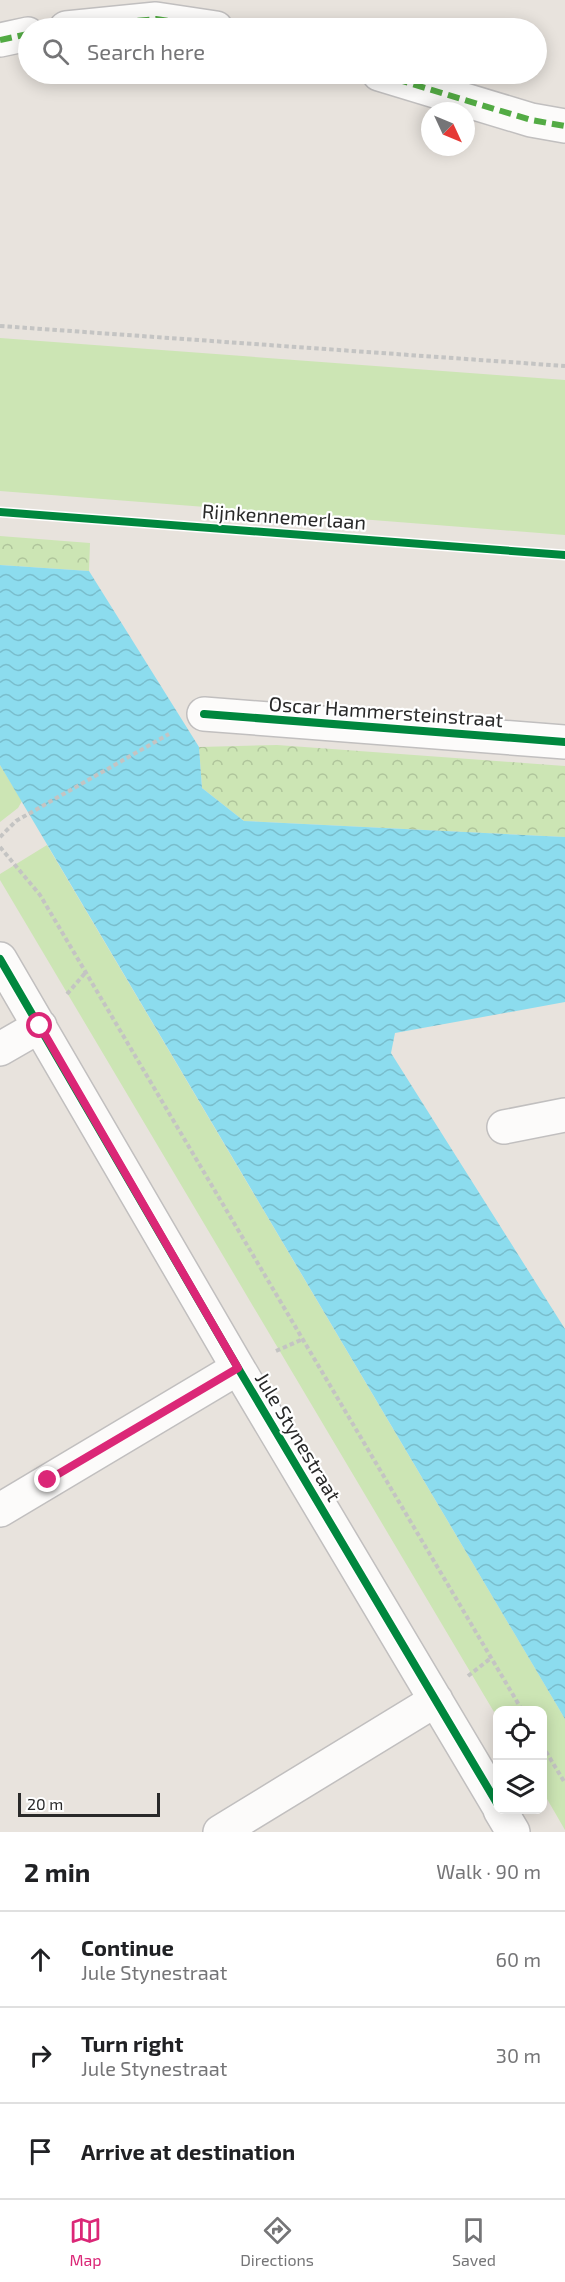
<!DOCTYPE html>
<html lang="en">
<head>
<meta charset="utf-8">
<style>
	:root { --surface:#fff; --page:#f2f2f2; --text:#202124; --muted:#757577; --line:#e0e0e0; --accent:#db2777 }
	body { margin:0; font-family:"Exo 2",sans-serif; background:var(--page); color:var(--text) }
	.controls { position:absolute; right:18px; bottom:18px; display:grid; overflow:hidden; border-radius:12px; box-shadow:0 3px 15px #0003 }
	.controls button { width:54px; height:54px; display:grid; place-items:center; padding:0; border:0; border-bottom:2px solid var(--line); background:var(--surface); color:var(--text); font:30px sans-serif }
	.compass { position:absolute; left:421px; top:102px; width:54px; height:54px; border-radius:50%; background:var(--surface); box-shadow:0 3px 15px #0003; rotate:134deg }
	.scale { position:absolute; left:18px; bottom:15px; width:142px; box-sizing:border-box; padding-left:6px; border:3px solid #292929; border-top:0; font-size:16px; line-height:21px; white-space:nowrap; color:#292929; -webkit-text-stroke:4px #fff; paint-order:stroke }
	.stop { position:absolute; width:18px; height:18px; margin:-14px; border:4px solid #db2777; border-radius:50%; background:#fff }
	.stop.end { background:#db2777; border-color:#fff; box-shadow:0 2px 6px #0008 }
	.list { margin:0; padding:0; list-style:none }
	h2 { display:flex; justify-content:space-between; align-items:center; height:78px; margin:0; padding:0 24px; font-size:26px }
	h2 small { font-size:20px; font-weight:400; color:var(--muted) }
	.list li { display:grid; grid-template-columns:39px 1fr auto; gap:18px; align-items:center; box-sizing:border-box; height:96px; padding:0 24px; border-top:2px solid var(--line) }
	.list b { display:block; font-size:22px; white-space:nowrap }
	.list p { margin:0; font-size:20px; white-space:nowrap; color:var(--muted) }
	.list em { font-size:20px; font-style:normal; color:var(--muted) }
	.icon { flex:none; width:33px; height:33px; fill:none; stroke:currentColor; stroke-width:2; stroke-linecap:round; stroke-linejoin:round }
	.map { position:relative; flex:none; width:565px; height:1832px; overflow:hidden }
	.search { position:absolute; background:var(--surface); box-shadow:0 3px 15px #0003; left:18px; right:18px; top:18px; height:66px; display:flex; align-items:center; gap:15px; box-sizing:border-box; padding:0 21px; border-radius:33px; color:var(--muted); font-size:22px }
	.sheet { height:366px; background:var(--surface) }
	nav { display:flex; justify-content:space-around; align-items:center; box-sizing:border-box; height:84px; border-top:2px solid var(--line); background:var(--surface); font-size:16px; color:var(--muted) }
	nav a { display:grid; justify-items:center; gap:3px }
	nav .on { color:var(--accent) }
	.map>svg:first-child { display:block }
	.grass { fill:#cce5b4 }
	.forest { fill:url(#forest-crowns) }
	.water { fill:url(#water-waves) }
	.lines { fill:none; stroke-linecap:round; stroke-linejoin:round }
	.minor-casing { stroke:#c1bfbf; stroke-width:36 }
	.path { stroke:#c4c4c3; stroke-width:4; stroke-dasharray:4.5 3; stroke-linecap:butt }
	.minor { stroke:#fcfbfa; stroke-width:33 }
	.quiet { stroke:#53ab44; stroke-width:6; stroke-dasharray:12 6; stroke-linecap:butt }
	.cycleway-casing { stroke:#fff; stroke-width:11 }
	.cycleway { stroke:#00873e; stroke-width:8 }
	.route { stroke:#db2777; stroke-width:8 }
	.labels { text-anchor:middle; stroke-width:4.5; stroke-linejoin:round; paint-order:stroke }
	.street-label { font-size:20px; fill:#292929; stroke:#fff }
</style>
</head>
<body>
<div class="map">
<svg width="565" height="1832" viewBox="0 0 565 1832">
	<defs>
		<pattern id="forest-crowns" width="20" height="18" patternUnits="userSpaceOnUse" patternTransform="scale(1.5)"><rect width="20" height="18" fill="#cce5b4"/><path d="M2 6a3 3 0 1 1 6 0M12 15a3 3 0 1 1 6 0" fill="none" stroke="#afc49b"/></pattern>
		<pattern id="water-waves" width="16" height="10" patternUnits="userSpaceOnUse" patternTransform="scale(1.5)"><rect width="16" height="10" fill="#8cdcee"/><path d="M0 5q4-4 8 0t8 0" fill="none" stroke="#79bdcc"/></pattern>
	</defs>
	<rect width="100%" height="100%" fill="#e8e3dd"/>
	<path class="grass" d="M0 338 565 380V535L0 491Z
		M0 765 22 801 18 808 0 822Z
		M47 845 565 1719V1830L543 1792 542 1710H498L497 1717 0 880V874Z"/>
	<path class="forest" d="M0 536 90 543 89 571 0 565Z
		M277 745 565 766V837L244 821 202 788 199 747Z"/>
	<path class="water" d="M0 565 89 571 199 747 202 788 244 821 565 837V1002L395 1033 391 1053 565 1329V1719L0 765Z"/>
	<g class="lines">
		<g class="minor-casing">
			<path id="minor" d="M66 28 156 19 216 28
				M0 40 28 34
				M379 74 531 120 565 126
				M204 714 565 742
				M0 959 238 1368 498 1805
				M0 1049 40 1026
				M504 1127 565 1115
				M0 1510 238 1368
				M500 1810 513 1832
				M220 1832 436 1700"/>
		</g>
		<path class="path" d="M0 326 565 366
			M0 837 16 821 169 734
			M0 847 40 895 522 1710
			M67 994 86 972
			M276 1351 303 1339
			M468 1676 491 1658
			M542 1745 565 1783"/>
		<use href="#minor" class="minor"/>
		<path class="quiet" d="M66 28 156 19 216 28
			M0 40 28 34
			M379 74 531 120 565 126"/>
		<g class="cycleway-casing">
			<path id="cycleway" d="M0 512 565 555
				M204 714 565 742
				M0 959 238 1368 498 1805"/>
		</g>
		<use href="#cycleway" class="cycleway"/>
	</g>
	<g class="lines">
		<path class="route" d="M40 1026 238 1368 48 1480"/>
	</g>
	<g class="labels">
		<g class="street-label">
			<text transform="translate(284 517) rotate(4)" y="7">Rijnkennemerlaan</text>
			<text transform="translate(386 712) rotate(4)" y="7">Oscar Hammersteinstraat</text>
			<text transform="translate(298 1437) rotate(59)" y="7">Jule Stynestraat</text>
		</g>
	</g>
</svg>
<div class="controls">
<button><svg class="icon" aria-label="locate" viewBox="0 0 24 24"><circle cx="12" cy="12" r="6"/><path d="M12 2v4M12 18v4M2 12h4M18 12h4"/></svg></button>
<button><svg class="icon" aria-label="layers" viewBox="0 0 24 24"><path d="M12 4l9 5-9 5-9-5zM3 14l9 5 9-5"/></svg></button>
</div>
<svg class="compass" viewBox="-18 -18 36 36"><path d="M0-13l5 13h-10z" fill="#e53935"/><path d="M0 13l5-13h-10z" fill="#757577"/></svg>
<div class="scale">20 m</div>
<div class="stop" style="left:40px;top:1026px"></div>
<div class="stop end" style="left:48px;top:1480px"></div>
<div class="search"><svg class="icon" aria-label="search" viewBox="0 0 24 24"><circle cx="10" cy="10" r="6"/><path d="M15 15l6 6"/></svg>Search here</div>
</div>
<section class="sheet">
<h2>2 min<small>Walk · 90 m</small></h2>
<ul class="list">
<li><svg class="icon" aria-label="ahead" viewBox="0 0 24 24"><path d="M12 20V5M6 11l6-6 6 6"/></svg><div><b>Continue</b><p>Jule Stynestraat</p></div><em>60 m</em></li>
<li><svg class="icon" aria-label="right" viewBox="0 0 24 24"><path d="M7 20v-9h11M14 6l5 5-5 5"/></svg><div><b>Turn right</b><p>Jule Stynestraat</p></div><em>30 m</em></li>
<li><svg class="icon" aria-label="arrive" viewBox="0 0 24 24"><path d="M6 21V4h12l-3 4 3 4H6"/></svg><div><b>Arrive at destination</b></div></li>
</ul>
</section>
<nav>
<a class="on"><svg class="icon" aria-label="map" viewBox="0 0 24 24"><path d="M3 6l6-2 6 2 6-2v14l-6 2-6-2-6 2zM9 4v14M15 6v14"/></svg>Map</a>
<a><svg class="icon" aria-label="directions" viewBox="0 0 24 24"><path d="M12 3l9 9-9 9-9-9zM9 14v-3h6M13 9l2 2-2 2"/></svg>Directions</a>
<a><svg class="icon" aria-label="saved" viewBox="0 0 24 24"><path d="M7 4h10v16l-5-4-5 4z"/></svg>Saved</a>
</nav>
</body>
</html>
